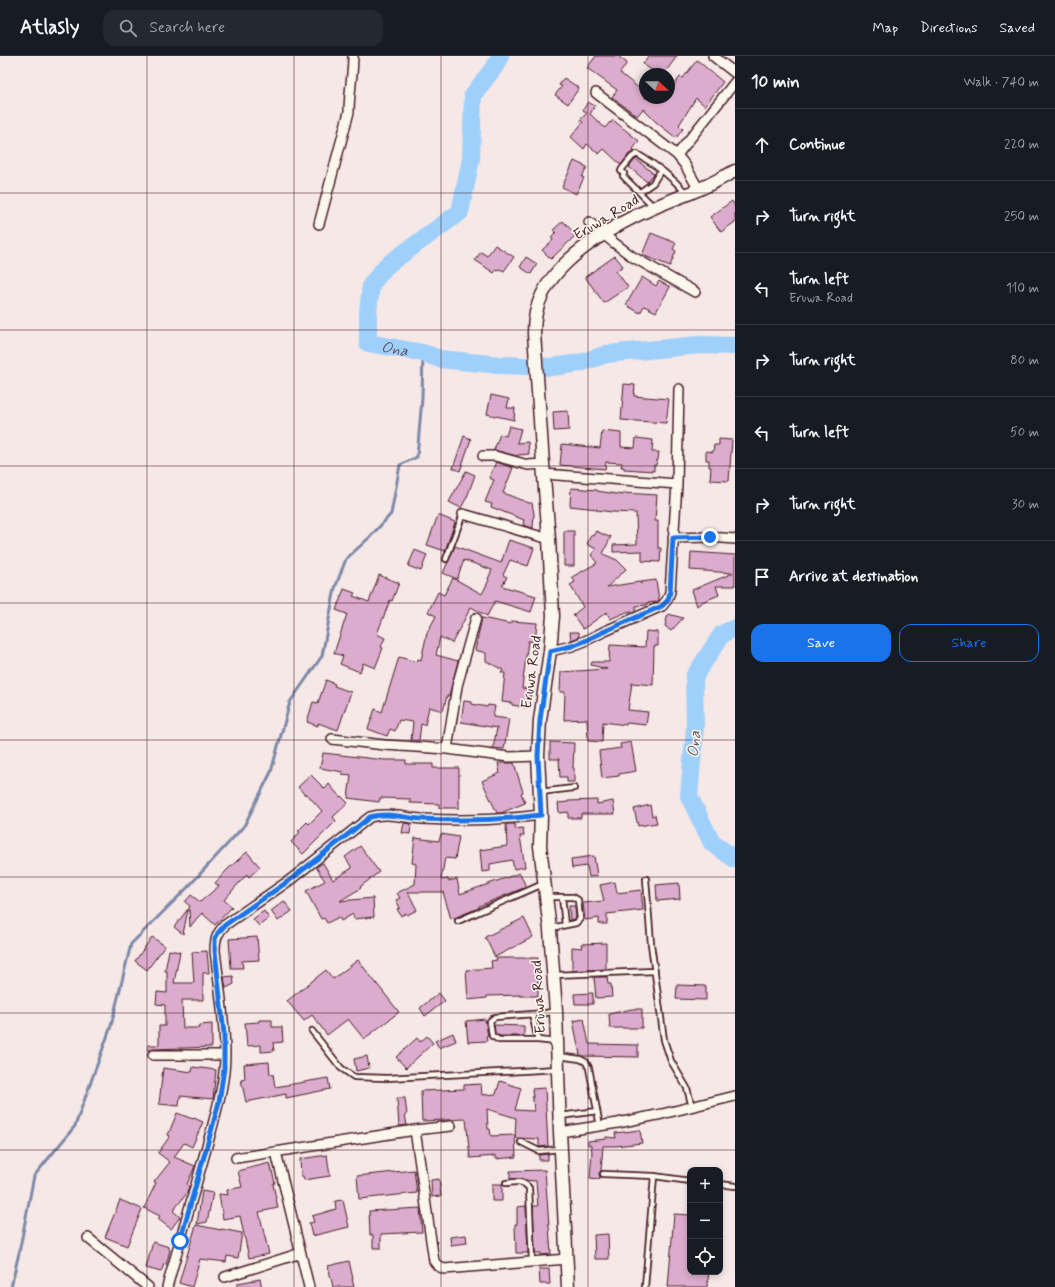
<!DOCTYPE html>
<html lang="en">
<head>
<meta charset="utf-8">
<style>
	:root { --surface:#171b24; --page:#242831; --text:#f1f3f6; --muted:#9ea1a6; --line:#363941; --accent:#1a73e8 }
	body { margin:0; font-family:Mynerve,sans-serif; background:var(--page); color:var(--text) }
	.controls { position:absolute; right:12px; bottom:12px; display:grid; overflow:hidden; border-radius:8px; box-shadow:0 2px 6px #0003 }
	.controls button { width:36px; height:36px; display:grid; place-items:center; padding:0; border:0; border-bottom:1px solid var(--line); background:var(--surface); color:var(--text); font:20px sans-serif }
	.compass { position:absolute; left:639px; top:12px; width:36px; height:36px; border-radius:50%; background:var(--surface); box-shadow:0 2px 6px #0003; rotate:112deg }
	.stop { position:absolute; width:12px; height:12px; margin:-9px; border:3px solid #1a73e8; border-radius:50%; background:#fff }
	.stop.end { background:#1a73e8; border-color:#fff; box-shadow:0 1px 4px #0008 }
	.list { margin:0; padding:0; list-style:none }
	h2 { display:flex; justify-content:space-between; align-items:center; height:52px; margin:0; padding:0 16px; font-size:17px }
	h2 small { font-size:13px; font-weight:400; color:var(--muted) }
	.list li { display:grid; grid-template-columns:26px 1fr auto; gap:12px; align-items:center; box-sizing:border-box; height:72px; padding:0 16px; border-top:1px solid var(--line) }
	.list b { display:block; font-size:15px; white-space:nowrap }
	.list p { margin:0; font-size:13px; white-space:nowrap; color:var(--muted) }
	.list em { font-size:13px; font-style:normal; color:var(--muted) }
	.actions { display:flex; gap:8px; padding:12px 16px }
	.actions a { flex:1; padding:9px 0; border:1px solid var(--accent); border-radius:12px; text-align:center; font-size:14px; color:var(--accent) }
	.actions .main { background:var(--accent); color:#fff }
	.icon { flex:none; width:22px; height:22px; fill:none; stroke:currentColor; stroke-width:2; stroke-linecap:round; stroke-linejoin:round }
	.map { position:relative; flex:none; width:735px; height:1231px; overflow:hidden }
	header { display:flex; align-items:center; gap:24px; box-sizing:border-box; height:56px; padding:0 20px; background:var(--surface); border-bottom:1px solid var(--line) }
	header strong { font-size:19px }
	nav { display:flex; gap:22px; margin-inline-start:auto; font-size:14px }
	.search { width:280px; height:36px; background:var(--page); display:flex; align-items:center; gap:10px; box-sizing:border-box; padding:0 14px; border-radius:12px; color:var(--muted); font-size:15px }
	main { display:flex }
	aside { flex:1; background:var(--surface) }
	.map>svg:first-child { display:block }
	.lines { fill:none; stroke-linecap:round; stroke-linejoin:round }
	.stream { stroke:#7d89a8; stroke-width:3 }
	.river { stroke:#9fd0fb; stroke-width:18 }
	.building { fill:#dbaccd; stroke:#4a1f2b }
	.service-casing { stroke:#4a1f2b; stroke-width:8 }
	.minor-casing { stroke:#4a1f2b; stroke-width:12 }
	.secondary-casing { stroke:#4a1f2b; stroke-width:15 }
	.service { stroke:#fbf7ec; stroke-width:4.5 }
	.minor { stroke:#fbf7ec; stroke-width:9 }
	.secondary { stroke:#fbf7ec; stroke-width:12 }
	.route { stroke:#1a73e8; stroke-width:5 }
	.grid { fill:none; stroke:#4a1f2b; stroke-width:1; stroke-opacity:0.55 }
	.labels { text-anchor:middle; stroke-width:3; stroke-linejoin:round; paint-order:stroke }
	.street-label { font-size:15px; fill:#4a1f2b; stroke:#fbf7ec }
	.water-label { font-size:16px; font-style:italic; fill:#645469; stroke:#fbf7ec }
</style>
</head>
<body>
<header>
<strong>Atlasly</strong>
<div class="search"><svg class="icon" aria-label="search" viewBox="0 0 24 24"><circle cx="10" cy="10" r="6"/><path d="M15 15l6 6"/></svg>Search here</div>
<nav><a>Map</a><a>Directions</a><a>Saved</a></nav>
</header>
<main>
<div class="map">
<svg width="735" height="1231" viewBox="0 0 735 1231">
	<rect width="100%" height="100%" fill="#f5e8e6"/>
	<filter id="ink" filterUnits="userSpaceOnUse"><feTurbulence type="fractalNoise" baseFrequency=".025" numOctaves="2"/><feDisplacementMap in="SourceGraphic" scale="8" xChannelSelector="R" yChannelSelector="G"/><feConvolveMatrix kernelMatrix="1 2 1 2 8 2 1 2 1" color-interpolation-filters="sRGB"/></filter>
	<g filter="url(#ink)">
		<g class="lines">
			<path class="stream" d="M11 1231 19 1197 34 1120 75 1070 111 970 131 888 188 831 244 770 271 716 290 646 322 600 335 532 346 503 370 481 391 458 400 409 417 401 422 342 423 297"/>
			<g class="river">
				<path id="s1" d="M500 0 495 10 473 39 471 103 460 156 386 210 371 229 368 256V287L423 297 440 303 500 309 552 311 580 307 607 298 699 289 735 290"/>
				<path d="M735 572 722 578 694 621 695 670 689 740 712 787 735 803"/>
			</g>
		</g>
		<path class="building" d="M596 0H618L627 7 620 17 645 37V42H669V36L680 21 683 22 697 4 723 26 705 50 696 42 679 69 683 73 676 82 656 66 643 53 637 60 612 41 617 34 587 12Z
			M649 0H677L664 18H657L643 8Z
			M564 22 579 32 568 48 555 39 562 30 559 29Z
			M588 46 595 50 590 58 605 72 610 66 611 67 613 64 639 85 633 93 635 95 629 98 621 109 604 93 599 98 587 88 584 93 571 81 583 66 580 64 587 57 583 54Z
			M636 103 654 118 647 126 629 111Z
			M574 105 587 111 582 121 584 122 576 138 562 131Z
			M732 145 735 150V166L721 176 710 161Z
			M563 165 576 179 551 203 542 194 553 184 551 181 556 176 553 174Z
			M651 177 676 187 673 193 676 195 670 210 642 199Z
			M495 189 514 201 504 215 500 213 498 215 496 214 494 217 475 204 481 196 487 200Z
			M615 200 623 210 616 215 628 231 604 247 585 221Z
			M526 201 537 208 531 218 520 211Z
			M642 221 656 230 659 225 670 231 656 256 644 250 640 257 626 249Z
			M624 328 635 329 634 340 669 343 666 367 621 364Z
			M491 339 509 343 507 352H515L514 364 487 358Z
			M568 355 569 374 554 375 553 356Z
			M509 370 521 373 517 387 528 386 529 398 518 399 517 400 494 394 500 378 506 380Z
			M602 375 621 377V391L635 392 636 382 653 384 652 396H659L658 404H657L656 409H654V415L624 413V411H621L622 407 606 406 605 413 560 409 562 388 600 392Z
			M464 380 471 383 460 415 453 412Z
			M719 383 732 384 729 425 710 424 711 411H709V404H706V395L713 396 714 389H719Z
			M496 406 513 412 503 437 529 447H532L534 458 533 472 523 469 524 464 491 451 492 448 485 446 494 424 489 422Z
			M466 415 475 419 467 441 461 452 449 446Z
			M571 432 597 434V435L623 439V437L657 439 655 465H658V492H661L660 506 642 505V495L613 496V489L637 488 636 457 612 456 596 454 597 453 570 450Z
			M438 459 455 466 445 495 427 489Z
			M564 475H574V510H564Z
			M596 475 609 481 611 480 603 498 617 504 626 513 607 531 639 526 641 528V526L656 524 659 544 656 546 647 547V549L636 550V554L627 556 610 563 607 556 583 573 573 559 583 551 570 529 575 526 572 521 597 507 591 499 596 493 587 488 591 479 593 480Z
			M509 484 534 492 528 510 510 504 503 519 507 521 502 530 536 540 531 556 495 545 487 560 471 551 452 587 440 581 436 599 458 605 449 640H447L443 655 429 651 425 669 421 668 419 685H411L413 666 399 664 395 675 390 673 387 680 368 673 375 653 382 656 399 601 417 606 418 603 421 604 427 577 436 560 428 556 438 536 444 539 453 522 482 538 489 524 488 523 492 514 464 504 457 523 443 517 455 490 501 507Z
			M415 494 427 499 421 515 408 510Z
			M691 496 735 499V530H716L719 539 702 546 697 550 692 534 733 517 690 514Z
			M379 519 399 527 392 545 390 544 377 578 385 582 381 591 383 592 375 612 363 607 360 616 340 608 343 600 334 597 347 558 336 554 344 533 355 537 353 540 369 546Z
			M668 558 683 562 671 575 665 570Z
			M482 562 511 568V565L537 567 535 586 528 585 522 632 531 633 529 652 512 649V647L502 646 505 617H501L503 614 486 605V597L475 594Z
			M646 575 658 576V590H654L653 629 632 627 628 654 648 656 646 669 627 667 626 669 603 666 602 686 588 685 587 663 564 664 565 636H560L561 616 607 613 591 609 592 606H609L610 589 645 591Z
			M570 576H579V581L571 584Z
			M326 624 335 628 334 630 351 636 338 674 318 667V670L307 666 313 646 318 647Z
			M464 645 472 646V648L487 651 488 649 495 650 493 661 509 663 504 693 493 692 497 672 461 666Z
			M550 686 574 687 573 712H574V726H567V721H560L559 703H550Z
			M631 686 636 715 619 718V720L602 722 599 695 621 692 620 688Z
			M323 697 385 704H406V708H433V712H459V752H439V748L410 747V743L380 742 379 746 348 742 351 719 341 718 343 716 320 712Z
			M498 707H514L523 736 521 737 525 747 501 757H497L482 725 500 717Z
			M311 719 325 733 329 728 340 741 341 740 348 747 333 761 336 765 303 798 291 786 300 776 298 775 307 766 309 768 322 755 306 737 305 739 298 731Z
			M597 744V748L613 745 615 758H581V762H568V756L559 757 558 747 568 746V745Z
			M650 749 652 760 655 759 657 767 638 770 634 753Z
			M404 767 411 768 410 778 402 777Z
			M506 768H515V773L523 772 524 780H520L525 811 514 813 512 804 490 808V815L482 816 480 794 507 790Z
			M441 778 459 781 455 803 445 802 441 824 448 823V825L457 823 460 838 520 817 526 831 479 850V852L451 863 443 836H408L417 854 407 859 406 857 401 860 397 853 400 852 396 844 400 842 397 837 415 828 416 808 412 807 415 782 439 785Z
			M360 790 379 816 360 831 361 832 340 845 373 842 374 861 354 863 353 858 341 865 339 861 327 867 324 862 321 863 306 835 325 825 316 811 323 807 333 824 352 812 345 801Z
			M247 796 260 811 249 821 247 818 224 844 232 851 215 869 202 857 197 862 190 871 189 852 190 850 185 846 191 839 200 846 219 830 215 827 228 813Z
			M594 800 597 820 589 821 587 810 572 812 571 803Z
			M615 826 617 837 641 834 643 854 607 858V868H599V862L585 864 583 847 604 845 600 829Z
			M679 827 680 843 657 845 656 829Z
			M284 845 292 855 278 865 271 855Z
			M569 850H575L576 862 574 863 570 864Z
			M188 853 183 878 174 871Z
			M264 855 269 862 259 870 253 863Z
			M524 862 533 881 495 901 485 881Z
			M152 881 165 890 147 914 135 905Z
			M257 881 259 904 242 905 243 912H231L229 883Z
			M606 887V913L572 915V891L582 892 581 888Z
			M169 894 180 896 174 927H194L192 896 207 895 209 917H203V944H182L183 972H199V969L212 968V991L153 993 148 995V989H159V970H165V949L156 948 157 936 167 937V915H165Z
			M496 902H538V940H520V939L487 940V942L468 944 466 914 492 912 491 905 497 904Z
			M358 904 399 956 364 983 348 963 327 979 312 959 304 965 287 945 326 914 333 923Z
			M233 920 234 928 226 932 224 921Z
			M594 921H607L608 928H611L612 941 596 942Z
			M677 929 706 930V944L676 943Z
			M439 937 445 945 425 960 420 952Z
			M593 937V948H575L574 938Z
			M632 953H642V972H610L609 958Z
			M485 963 488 980H486L487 985 468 986 466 965Z
			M584 963 589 988 638 989V1001L582 1000 580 999 573 965Z
			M259 964H272V971H282L283 986 273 987 274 995 261 996V989L247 990 245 967 259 966Z
			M494 969 524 970V980H500L495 978Z
			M453 977 456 985 439 992 435 985Z
			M427 980 433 987 406 1012 396 1001 417 982 420 986Z
			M367 1000 369 1012 356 1015 354 1003Z
			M269 1006 270 1018H273L275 1031 328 1022 330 1033 286 1042V1038L246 1046 241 1024 245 1023 244 1008Z
			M193 1011 216 1014 213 1043 180 1040 179 1050 159 1048 163 1012 192 1016Z
			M500 1025 521 1032 515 1054 534 1055 532 1033 545 1032 548 1090 539 1091V1083L515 1082 516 1062 487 1053 488 1073H490L491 1080 515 1079 516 1101 496 1103V1100L470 1102 466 1063 422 1065 421 1035 464 1033V1029L481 1028 482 1039 496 1038Z
			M397 1042H405L407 1059H405L407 1069 399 1070Z
			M177 1057 193 1063 194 1062 203 1066 192 1091 184 1087 174 1101 195 1110 187 1128 189 1130 187 1137 173 1155 180 1161 171 1173 158 1163 160 1160 144 1152 156 1127 154 1126 170 1106 158 1097 170 1080 168 1079Z
			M640 1074 642 1087 616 1090H603L601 1115 599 1117 600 1123 590 1122 592 1096 591 1089H588V1085L606 1083V1081L616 1082 615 1077Z
			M548 1098V1104H539V1099Z
			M327 1099 330 1120 304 1124 303 1120H301L300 1103Z
			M270 1107 275 1127 273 1128 278 1152 259 1156 269 1198 249 1202 240 1160 223 1163 219 1138 228 1139 227 1134 242 1131 238 1115Z
			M414 1114 417 1137 359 1143 357 1120Z
			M545 1114 551 1198 541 1199V1197H535L533 1150H538L536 1125 510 1123V1115Z
			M439 1123 441 1140 432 1141 431 1124Z
			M492 1128H502V1145H492Z
			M202 1135 213 1137 207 1166 197 1168Z
			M120 1144 142 1153 127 1190 105 1181Z
			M343 1144 349 1171 312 1180 309 1167 314 1166 312 1160 336 1153 335 1145Z
			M526 1150 528 1197H516L515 1168H517V1151Z
			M420 1152 422 1176 381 1178V1192H373V1179H370L369 1155Z
			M674 1158 690 1159V1216H709L707 1231H668Z
			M196 1169 221 1174V1173L242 1177 238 1202 227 1200 226 1206 200 1203 192 1231 179 1227Z
			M608 1178 609 1203H595L594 1179Z
			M466 1179 467 1187 451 1189 450 1181Z
			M153 1186 169 1191V1193L170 1194 166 1209 164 1208 161 1216 146 1212Z
			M349 1205 353 1223H352L354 1231H333L328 1210Z
			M539 1213H549L550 1228H540Z
			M260 1223 262 1231H238V1227Z"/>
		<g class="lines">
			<g class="service-casing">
				<path id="service" d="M640 136 653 127 661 114
					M654 151 623 120 624 117 621 115 622 113 632 101 637 98C655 108 673 122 687 138
					M446 503 463 458
					M540 736 574 732
					M646 823 651 888 664 984 671 1005 687 1032 692 1051
					M546 841H573L578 844 580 863 576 867 551 872
					M562 841 565 869
					M458 865 543 828
					M554 919 655 915
					M556 955 546 957 495 961 490 965 492 980 499 984H538L556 986
					M532 958 538 984
					M312 975 341 1012 354 1021 387 1022 558 1013
					M559 1000 580 1003 586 1006 589 1012 600 1070
					M561 1060 597 1055
					M521 1086 539 1095 560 1093
					M603 1118 654 1120 690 1125
					M506 1127C515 1126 523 1124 529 1132L532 1206
					M720 1128 735 1130
					M645 1231 654 1120"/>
			</g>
			<g class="minor-casing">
				<path id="minor" d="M713 0 735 17
					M596 37 677 99 685 109 699 134
					M677 99 735 26
					M589 166 613 186 633 201 695 236
					M319 168 349 56C349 37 353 19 353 0
					M483 400H495L528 409 543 408
					M544 418 677 428
					M463 458 549 483
					M673 482 710 481 735 483
					M550 595 572 590 585 585 603 576 662 550 667 544 670 536 677 428 679 333
					M332 683 385 689 447 693 509 701 538 700
					M447 693 457 630 476 562
					M153 999H225
					M415 1074 434 1205 438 1210 444 1213 567 1203
					M560 1076 618 1067 662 1058 735 1040
					M276 1096 309 1231
					M236 1102 415 1074 451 1070
					M88 1182 148 1231
					M225 1221 301 1197
					M167 1231 212 1072C218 1049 225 1024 225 999 225 965 219 929 215 895 215 883 217 877 225 869L290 824 370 761C386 756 405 762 422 763 461 765 502 764 541 759"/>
			</g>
			<g class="secondary-casing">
				<path id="secondary" d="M568 1231 560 1076 556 955 550 874 540 790 541 759 538 700 540 664 550 595 553 560 549 483 543 408 534 277C534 264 536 251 542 239 560 200 617 167 655 151 669 145 683 140 697 134 710 129 723 121 735 115"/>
			</g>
			<use href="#service" class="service"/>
			<use href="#minor" class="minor"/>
			<use href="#secondary" class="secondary"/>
		</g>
	</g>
	<g class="lines" filter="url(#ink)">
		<path class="route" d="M180 1185 212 1072 219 1046 224 1013V978L215 895V883L218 877 225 869 290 824 370 761C386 756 405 762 422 763 461 765 502 764 541 759L538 700 540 664 550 595 572 590 585 585 603 576 662 550 668 544 670 536 673 482 710 481"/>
	</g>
	<path class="grid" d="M147 0V1231M294 0V1231M441 0V1231M588 0V1231M0 137H735M0 274H735M0 410H735M0 547H735M0 684H735M0 821H735M0 957H735M0 1094H735"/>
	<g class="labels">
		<g class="street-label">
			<text transform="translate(606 161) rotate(-31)" y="5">Eruwa Road</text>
			<text transform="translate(531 616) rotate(-82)" y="5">Eruwa Road</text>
			<text transform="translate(538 941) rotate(-93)" y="5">Eruwa Road</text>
		</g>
		<g class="water-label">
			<text dy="6" stroke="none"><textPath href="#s1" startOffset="367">Ona</textPath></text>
			<text transform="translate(693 688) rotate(-85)" y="6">Ona</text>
		</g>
	</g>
</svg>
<div class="controls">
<button>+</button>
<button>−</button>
<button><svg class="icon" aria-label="locate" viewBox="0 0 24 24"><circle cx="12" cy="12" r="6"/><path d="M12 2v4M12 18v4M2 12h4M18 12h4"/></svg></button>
</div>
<svg class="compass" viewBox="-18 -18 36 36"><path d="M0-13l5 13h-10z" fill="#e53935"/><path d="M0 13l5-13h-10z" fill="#9ea1a6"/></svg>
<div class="stop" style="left:180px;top:1185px"></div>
<div class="stop end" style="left:710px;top:481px"></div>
</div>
<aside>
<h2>10 min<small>Walk · 740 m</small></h2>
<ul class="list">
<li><svg class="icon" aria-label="ahead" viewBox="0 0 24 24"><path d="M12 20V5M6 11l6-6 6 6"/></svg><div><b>Continue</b></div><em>220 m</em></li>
<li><svg class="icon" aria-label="right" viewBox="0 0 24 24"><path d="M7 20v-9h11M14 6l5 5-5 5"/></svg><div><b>Turn right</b></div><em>250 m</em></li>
<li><svg class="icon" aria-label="left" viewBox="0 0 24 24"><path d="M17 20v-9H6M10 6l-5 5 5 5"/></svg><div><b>Turn left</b><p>Eruwa Road</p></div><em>110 m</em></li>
<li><svg class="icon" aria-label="right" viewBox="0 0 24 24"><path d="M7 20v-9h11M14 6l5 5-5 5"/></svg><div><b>Turn right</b></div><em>80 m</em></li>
<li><svg class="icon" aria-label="left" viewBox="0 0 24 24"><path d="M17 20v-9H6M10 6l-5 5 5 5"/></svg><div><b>Turn left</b></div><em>50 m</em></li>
<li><svg class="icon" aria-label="right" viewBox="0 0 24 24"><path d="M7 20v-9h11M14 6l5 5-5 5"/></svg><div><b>Turn right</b></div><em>30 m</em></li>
<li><svg class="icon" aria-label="arrive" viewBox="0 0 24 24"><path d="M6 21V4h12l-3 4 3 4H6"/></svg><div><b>Arrive at destination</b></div></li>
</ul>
<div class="actions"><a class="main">Save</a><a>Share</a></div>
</aside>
</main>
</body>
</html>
